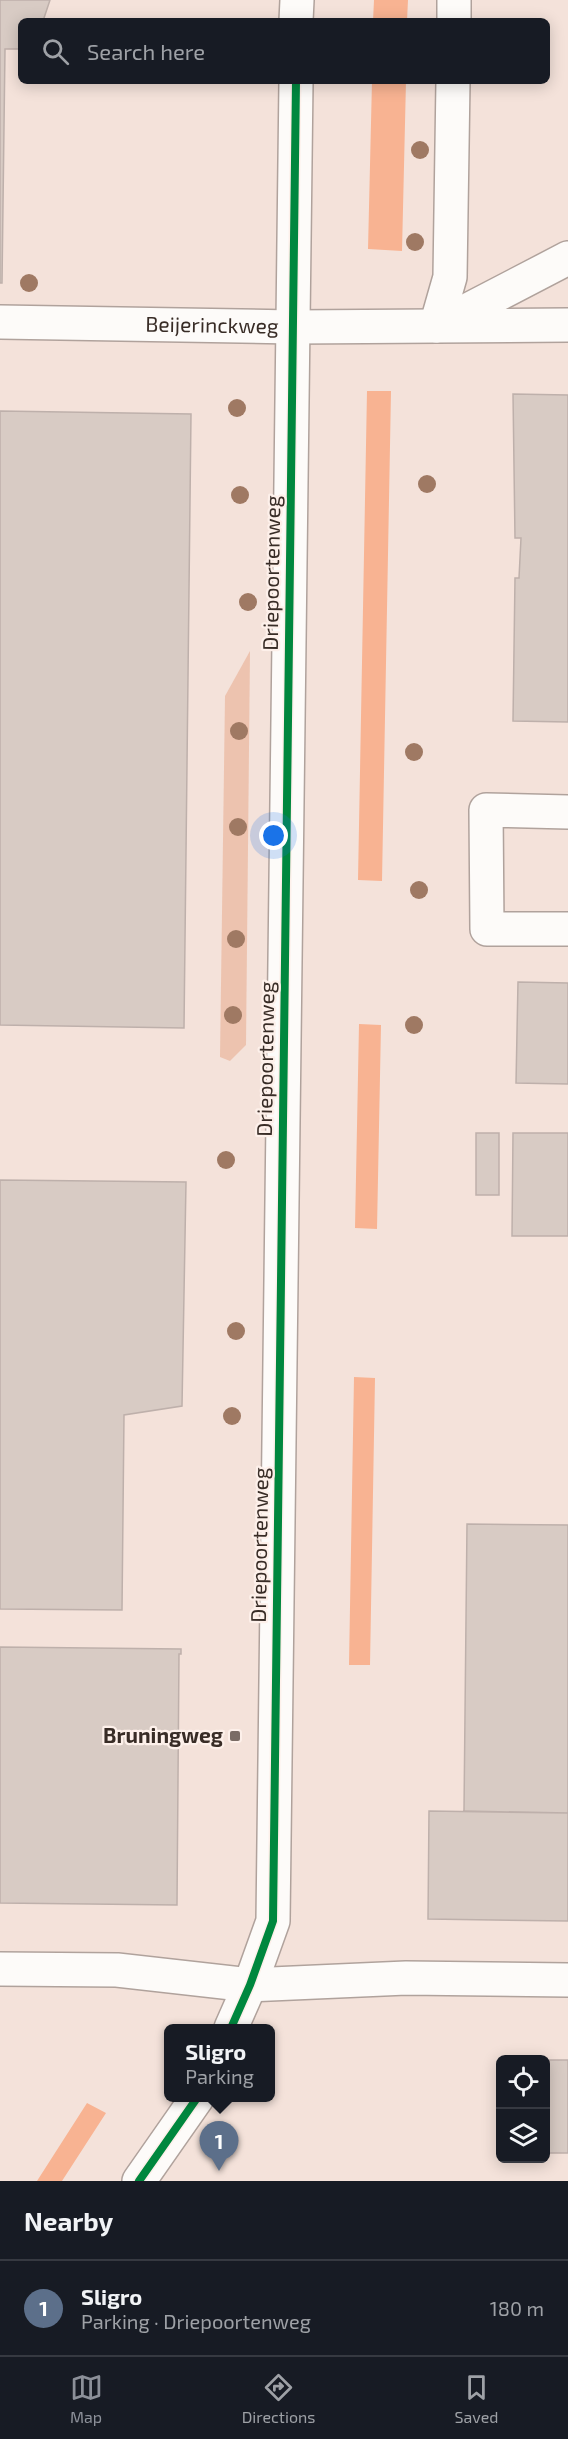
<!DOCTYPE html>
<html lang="en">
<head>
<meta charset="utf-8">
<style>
	:root { --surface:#171b24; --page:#242831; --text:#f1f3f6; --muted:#9ea1a6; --line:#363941; --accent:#8c9099 }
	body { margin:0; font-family:"Exo 2",sans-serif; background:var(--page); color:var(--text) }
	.controls { position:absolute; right:18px; bottom:18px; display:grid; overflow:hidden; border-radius:9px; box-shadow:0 3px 15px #0003 }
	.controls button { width:54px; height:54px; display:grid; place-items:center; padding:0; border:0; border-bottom:2px solid var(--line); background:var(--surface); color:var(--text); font:30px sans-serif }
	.you { position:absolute; left:274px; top:836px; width:21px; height:21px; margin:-15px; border:4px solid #fff; border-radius:50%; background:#1a73e8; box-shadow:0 0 0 9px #1a73e833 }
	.badge { display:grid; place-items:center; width:39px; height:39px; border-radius:50%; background:var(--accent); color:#fff; font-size:20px; font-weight:700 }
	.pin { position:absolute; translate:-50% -50px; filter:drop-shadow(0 2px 3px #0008) }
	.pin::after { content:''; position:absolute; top:32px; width:21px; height:18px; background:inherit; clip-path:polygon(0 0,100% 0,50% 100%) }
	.popup { position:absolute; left:164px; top:2024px; width:111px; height:78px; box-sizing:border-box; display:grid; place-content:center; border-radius:9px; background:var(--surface); filter:drop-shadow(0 2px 4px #0005); font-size:20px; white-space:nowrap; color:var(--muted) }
	.popup b { font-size:22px; color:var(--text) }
	.popup::after { content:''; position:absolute; left:50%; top:100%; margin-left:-12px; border:12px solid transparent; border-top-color:var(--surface) }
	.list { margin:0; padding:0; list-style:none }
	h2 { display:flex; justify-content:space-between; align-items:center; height:78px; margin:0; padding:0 24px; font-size:26px }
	h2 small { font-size:20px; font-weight:400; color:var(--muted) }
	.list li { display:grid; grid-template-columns:39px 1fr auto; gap:18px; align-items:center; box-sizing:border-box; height:96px; padding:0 24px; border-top:2px solid var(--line) }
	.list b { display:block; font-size:22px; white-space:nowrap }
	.list p { margin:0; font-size:20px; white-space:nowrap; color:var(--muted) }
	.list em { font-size:20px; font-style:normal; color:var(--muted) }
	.icon { flex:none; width:33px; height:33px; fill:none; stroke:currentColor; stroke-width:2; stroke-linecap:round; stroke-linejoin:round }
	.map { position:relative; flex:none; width:568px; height:2181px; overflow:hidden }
	.search { position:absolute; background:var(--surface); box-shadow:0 3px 15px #0003; left:18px; right:18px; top:18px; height:66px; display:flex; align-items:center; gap:15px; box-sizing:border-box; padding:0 21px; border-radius:9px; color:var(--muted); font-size:22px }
	.sheet { height:174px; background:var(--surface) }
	nav { display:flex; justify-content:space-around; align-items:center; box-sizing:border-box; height:84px; border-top:2px solid var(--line); background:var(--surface); font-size:16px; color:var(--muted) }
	nav a { display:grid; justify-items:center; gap:3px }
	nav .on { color:var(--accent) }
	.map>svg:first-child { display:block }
	.green { fill:#edc3af }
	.water { fill:#f8b392 }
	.building { fill:#d8cbc4; stroke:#beb0ab; stroke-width:1.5 }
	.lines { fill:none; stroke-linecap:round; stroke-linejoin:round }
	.minor-casing { stroke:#b0a29c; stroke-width:36 }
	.minor { stroke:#fdfbf9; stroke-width:33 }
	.cycleway-casing { stroke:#fdf0ea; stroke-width:11 }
	.cycleway { stroke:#00873e; stroke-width:8 }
	.tree { fill:#9f7963 }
	.poi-dot { fill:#7a6c65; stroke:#fdf0ea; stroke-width:2 }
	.labels { text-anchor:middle; stroke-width:4.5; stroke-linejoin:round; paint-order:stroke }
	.street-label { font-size:21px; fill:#382c26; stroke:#fdf0ea }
	.poi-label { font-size:21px; font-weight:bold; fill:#382c26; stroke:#fdf0ea; text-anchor:end }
</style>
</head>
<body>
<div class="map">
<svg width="568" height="2181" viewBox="0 0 568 2181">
	<rect width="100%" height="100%" fill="#f4e2da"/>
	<path class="green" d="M250 651 246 1045 230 1061 220 1057 225 696Z"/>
	<path class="water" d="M374 0H408L407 21H373Z
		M372 81H406L402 251 368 249Z
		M367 391H391L382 881 358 880Z
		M359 1024 381 1025 377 1229 355 1228Z
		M354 1377 375 1378 370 1665H349Z
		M87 2103 106 2113 62 2181H37Z"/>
	<path class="building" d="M0 0H50L43 21H21V49H5L2 283H0Z
		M513 394 568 395V722L513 721 515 578H519L521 538H515Z
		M0 411 191 414 184 1028 0 1025Z
		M518 982 568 983V1084L516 1083Z
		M476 1133H499V1195H476Z
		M513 1133H568V1236H512Z
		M0 1180 186 1182 182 1406 124 1415 122 1610 0 1609Z
		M467 1524 568 1525V1813L464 1811Z
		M0 1647 181 1649V1654H179L177 1905 0 1903Z
		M429 1811 568 1813V1921L428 1919Z
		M546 2060H568V2153H546Z"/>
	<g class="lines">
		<g class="minor-casing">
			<g id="minor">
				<path d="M296 21 297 0"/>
				<path d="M454 21V0"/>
				<path id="s1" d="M0 322 293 327 568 325"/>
				<path d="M445 322 568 258"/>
				<path d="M436 326 450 277 453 81"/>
				<path d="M568 812 486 810 487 929H568"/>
				<path d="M0 1969 117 1970 250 1985 406 1978 568 1980"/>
				<path d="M231 2028 250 1985 273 1921 296 81"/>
				<path d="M139 2181 197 2098"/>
			</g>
		</g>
		<use href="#minor" class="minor"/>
		<g class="cycleway-casing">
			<path id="cycleway" d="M231 2028 250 1985 273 1921 296 81
				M139 2181 197 2098"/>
		</g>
		<use href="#cycleway" class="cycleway"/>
	</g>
	<g class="tree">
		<circle cx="420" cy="150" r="9"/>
		<circle cx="415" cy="242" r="9"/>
		<circle cx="29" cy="283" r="9"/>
		<circle cx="237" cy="408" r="9"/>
		<circle cx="427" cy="484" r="9"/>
		<circle cx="240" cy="495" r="9"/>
		<circle cx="248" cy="602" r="9"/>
		<circle cx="239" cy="731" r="9"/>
		<circle cx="414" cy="752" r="9"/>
		<circle cx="238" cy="827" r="9"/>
		<circle cx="419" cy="890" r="9"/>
		<circle cx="236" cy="939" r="9"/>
		<circle cx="233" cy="1015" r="9"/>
		<circle cx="414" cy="1025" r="9"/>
		<circle cx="226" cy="1160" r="9"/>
		<circle cx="236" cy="1331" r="9"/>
		<circle cx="232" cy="1416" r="9"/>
	</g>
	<rect class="poi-dot" x="229" y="1730" width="12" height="12" rx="3"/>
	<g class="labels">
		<g class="street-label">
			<text dy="7" stroke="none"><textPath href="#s1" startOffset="212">Beijerinckweg</textPath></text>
			<text transform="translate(272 573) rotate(-89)" y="7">Driepoortenweg</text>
			<text transform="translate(266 1059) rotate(-89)" y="7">Driepoortenweg</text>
			<text transform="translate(260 1545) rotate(-89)" y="7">Driepoortenweg</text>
		</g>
		<g class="poi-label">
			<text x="223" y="1743">Bruningweg</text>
		</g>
	</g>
</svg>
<div class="controls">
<button><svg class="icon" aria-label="locate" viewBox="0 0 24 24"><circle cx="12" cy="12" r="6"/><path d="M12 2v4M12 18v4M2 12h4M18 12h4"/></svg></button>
<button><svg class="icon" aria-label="layers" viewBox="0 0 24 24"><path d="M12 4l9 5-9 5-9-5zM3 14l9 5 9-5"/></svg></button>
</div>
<div class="you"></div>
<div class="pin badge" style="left:219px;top:2171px;background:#5c6f8a">1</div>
<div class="popup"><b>Sligro</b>Parking</div>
<div class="search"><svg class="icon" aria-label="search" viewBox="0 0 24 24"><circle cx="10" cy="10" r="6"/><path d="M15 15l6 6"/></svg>Search here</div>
</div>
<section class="sheet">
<h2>Nearby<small></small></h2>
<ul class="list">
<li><span class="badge" style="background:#5c6f8a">1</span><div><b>Sligro</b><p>Parking · Driepoortenweg</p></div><em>180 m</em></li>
</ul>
</section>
<nav>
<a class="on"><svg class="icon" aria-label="map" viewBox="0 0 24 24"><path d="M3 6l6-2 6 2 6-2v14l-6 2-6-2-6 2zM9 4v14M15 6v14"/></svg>Map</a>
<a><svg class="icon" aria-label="directions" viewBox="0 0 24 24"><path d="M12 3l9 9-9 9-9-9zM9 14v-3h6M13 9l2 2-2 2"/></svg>Directions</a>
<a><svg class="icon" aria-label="saved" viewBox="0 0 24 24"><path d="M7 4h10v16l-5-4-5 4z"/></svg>Saved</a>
</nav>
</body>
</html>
